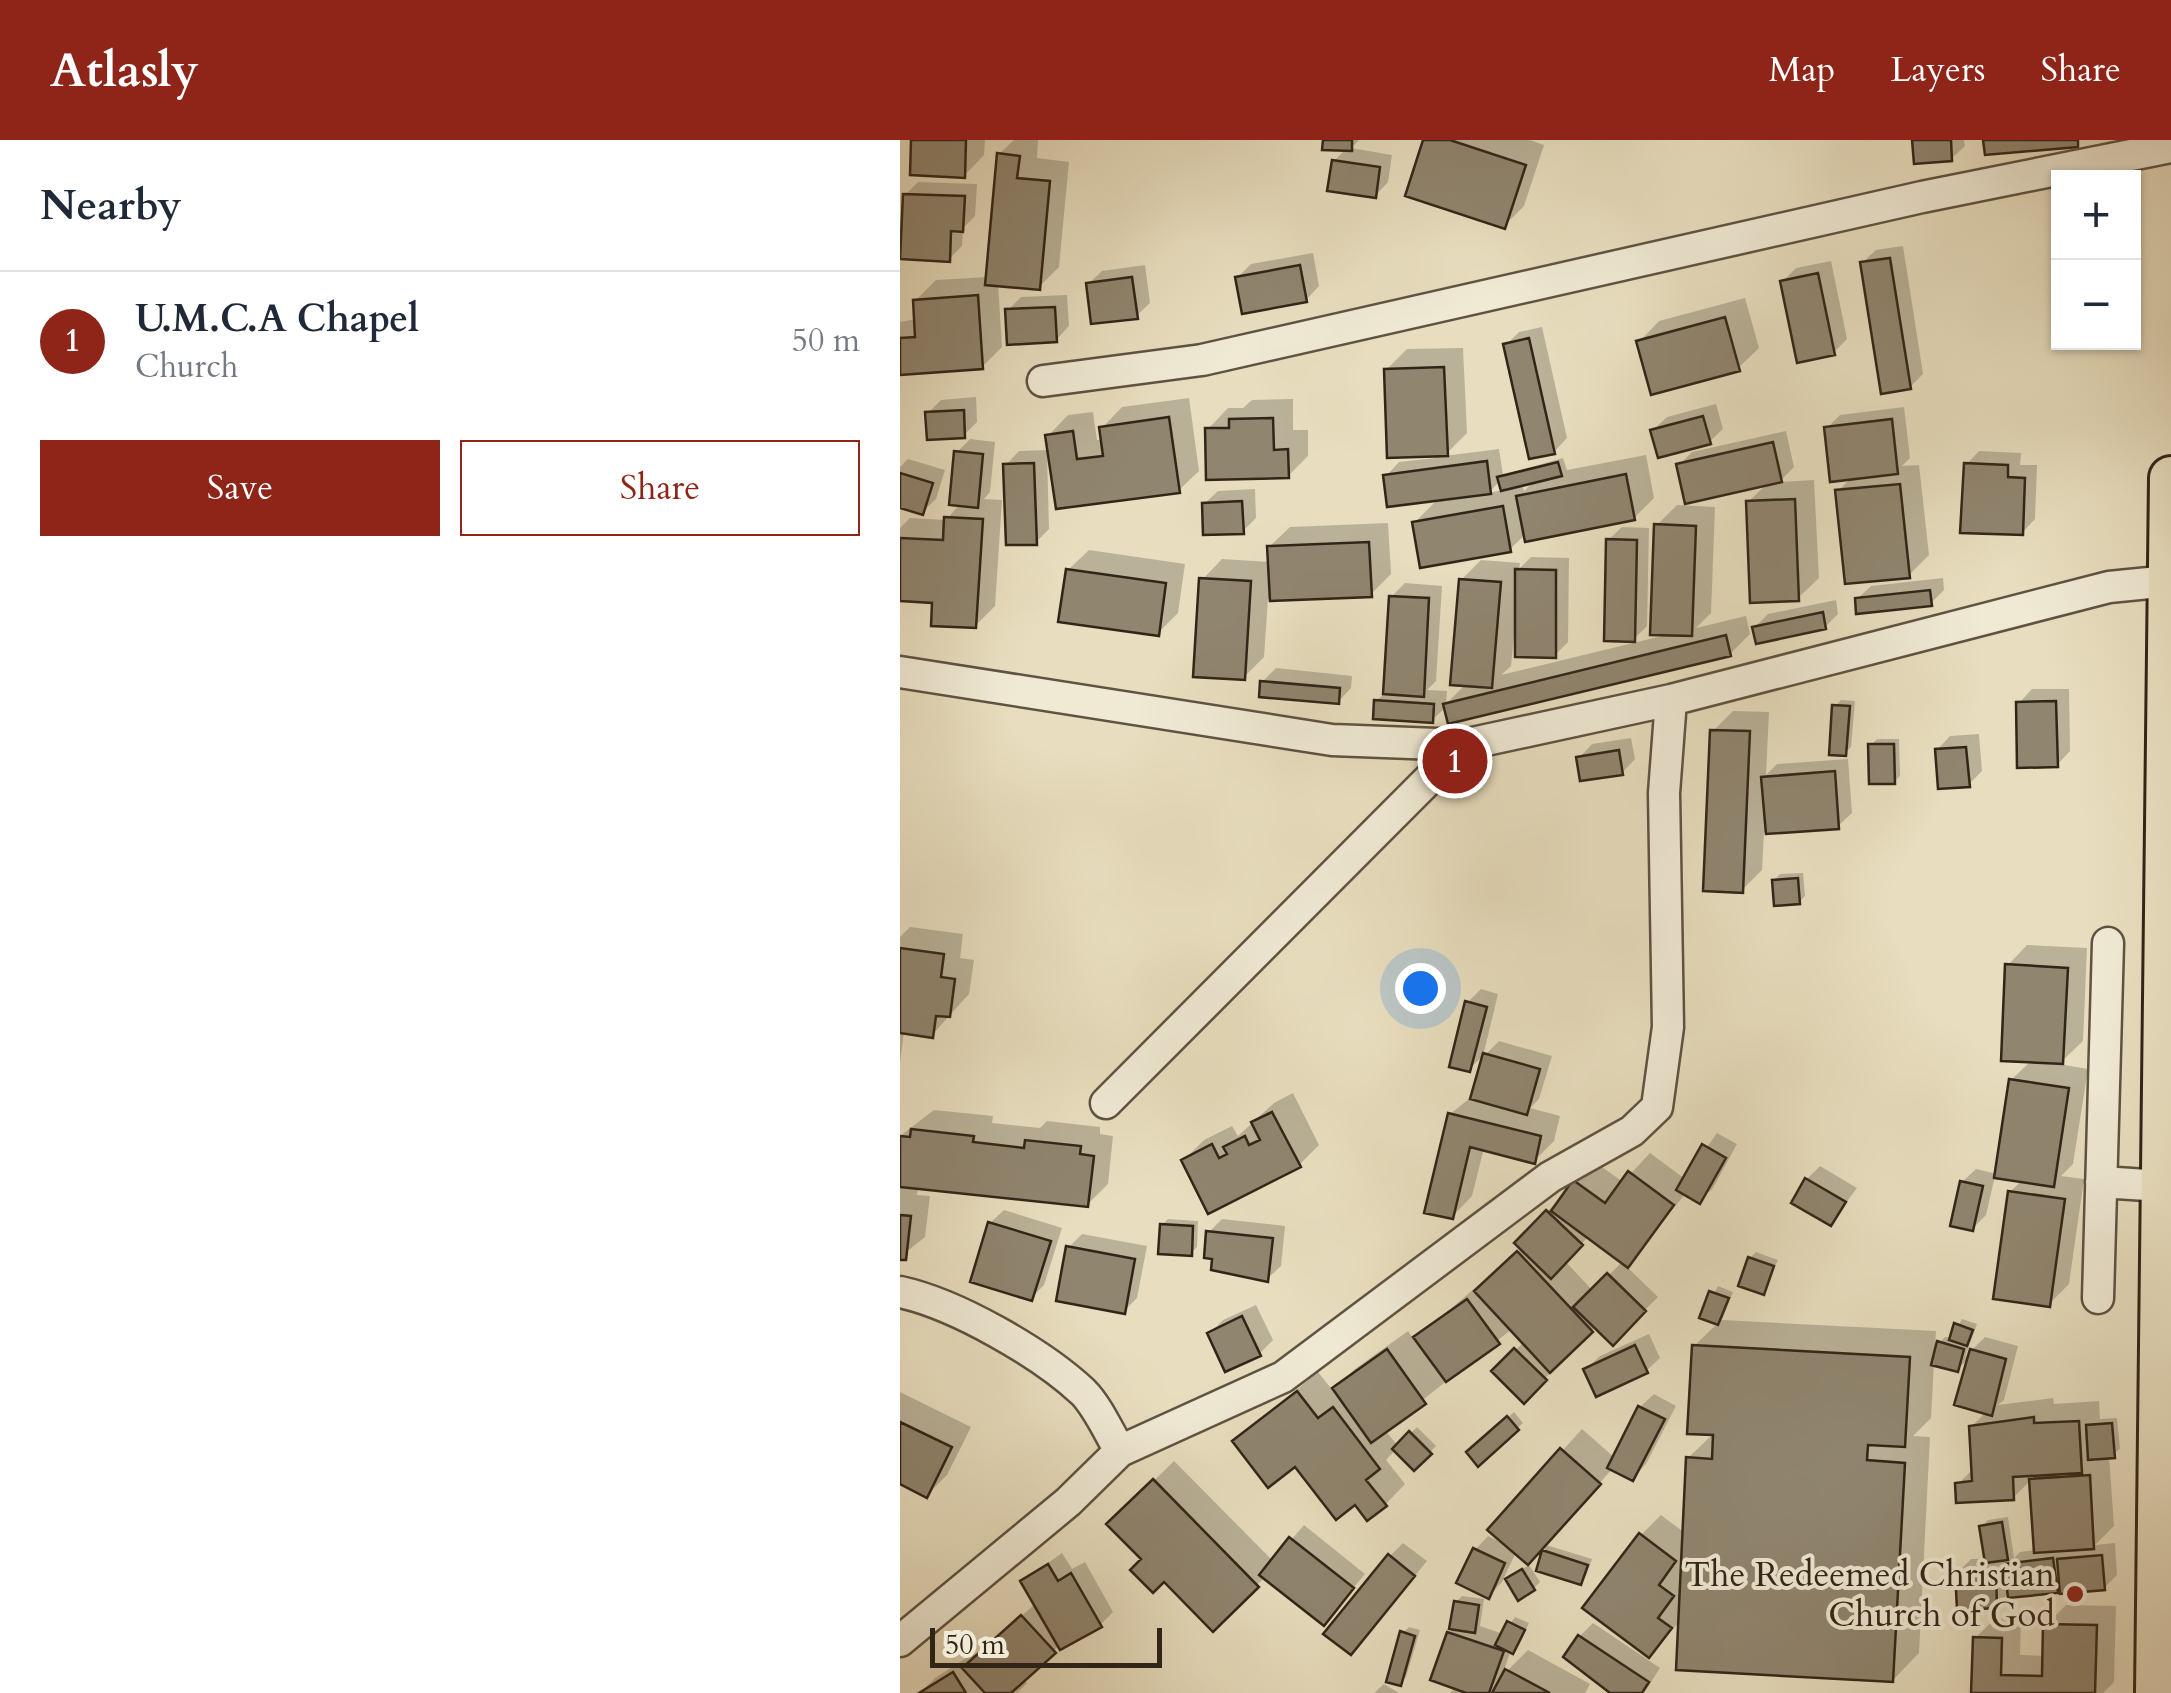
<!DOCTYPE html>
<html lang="en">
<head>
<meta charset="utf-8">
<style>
	:root { --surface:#fff; --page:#f2f2f3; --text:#1f2937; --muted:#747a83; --line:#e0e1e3; --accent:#8f2418 }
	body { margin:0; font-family:Cardo,serif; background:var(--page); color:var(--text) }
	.controls { position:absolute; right:30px; top:30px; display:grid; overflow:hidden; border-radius:0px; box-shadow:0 2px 8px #0004 }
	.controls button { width:90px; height:90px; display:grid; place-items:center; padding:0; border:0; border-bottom:2px solid var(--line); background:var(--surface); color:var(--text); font:50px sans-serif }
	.scale { position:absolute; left:30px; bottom:25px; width:232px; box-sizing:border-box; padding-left:10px; border:5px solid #312518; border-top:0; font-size:28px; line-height:35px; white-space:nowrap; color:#312518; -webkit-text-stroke:8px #f0ead5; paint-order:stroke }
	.you { position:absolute; left:520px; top:848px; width:35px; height:35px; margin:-25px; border:8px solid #fff; border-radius:50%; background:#1a73e8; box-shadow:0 0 0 15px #1a73e833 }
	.badge { display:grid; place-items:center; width:65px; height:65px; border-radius:50%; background:var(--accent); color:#fff; font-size:32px; font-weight:700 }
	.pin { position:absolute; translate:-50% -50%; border:5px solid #fff; box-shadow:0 2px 10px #0006 }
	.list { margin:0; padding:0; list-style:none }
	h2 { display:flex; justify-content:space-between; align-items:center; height:130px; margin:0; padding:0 40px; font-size:42px }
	h2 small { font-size:32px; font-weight:400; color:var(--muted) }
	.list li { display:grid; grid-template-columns:65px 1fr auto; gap:30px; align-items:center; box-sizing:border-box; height:140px; padding:0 40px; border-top:2px solid var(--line) }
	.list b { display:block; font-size:38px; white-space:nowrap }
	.list p { margin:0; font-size:32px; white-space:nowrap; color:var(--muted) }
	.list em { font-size:32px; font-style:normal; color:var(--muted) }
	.actions { display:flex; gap:20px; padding:30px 40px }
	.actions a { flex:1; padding:22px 0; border:2px solid var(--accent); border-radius:0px; text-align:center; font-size:35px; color:var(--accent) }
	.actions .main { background:var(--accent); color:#fff }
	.map { position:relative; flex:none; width:1271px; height:1553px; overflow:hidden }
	header { display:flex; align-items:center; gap:60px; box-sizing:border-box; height:140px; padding:0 50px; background:var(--accent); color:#fff }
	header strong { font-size:48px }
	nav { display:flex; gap:55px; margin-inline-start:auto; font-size:35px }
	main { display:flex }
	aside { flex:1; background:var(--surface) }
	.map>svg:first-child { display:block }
	.shadow { fill:#0003; fill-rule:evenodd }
	.building { fill:#90856f; stroke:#312518; stroke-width:2.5 }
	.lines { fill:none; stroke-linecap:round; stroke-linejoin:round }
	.minor-casing { stroke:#5f5342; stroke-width:35 }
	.highway-casing { stroke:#312518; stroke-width:48 }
	.minor { stroke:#f0ead5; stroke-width:30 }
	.highway { stroke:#e8debf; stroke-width:42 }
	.poi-dot { fill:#8f2418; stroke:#f0ead5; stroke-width:4 }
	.labels { text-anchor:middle; stroke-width:8; stroke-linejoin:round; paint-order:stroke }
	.poi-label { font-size:35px; fill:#312518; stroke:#f0ead5; text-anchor:end }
</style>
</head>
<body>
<header>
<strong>Atlasly</strong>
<nav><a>Map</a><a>Layers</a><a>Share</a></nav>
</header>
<main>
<aside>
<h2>Nearby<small></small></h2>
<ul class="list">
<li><span class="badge">1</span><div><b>U.M.C.A Chapel</b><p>Church</p></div><em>50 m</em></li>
</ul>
<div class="actions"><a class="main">Save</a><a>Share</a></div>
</aside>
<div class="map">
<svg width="1271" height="1553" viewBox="0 0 1271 1553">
	<rect width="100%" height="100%" fill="#e8debf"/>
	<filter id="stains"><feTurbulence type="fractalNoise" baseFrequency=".002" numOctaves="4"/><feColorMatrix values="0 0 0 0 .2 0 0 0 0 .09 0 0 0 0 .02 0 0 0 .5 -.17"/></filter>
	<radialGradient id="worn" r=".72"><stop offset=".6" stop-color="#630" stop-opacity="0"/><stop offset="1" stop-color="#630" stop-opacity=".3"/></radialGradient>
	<path class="shadow" d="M14 0H85L84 15 64 36Z
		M114 0H138L137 18 169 22 159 127 139 147 98 143 102 207 82 227 0 232V182L16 179 15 161 36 140 88 137 99 14Z
		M425 0H459L451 8 492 15 488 42 475 56 434 21 447 8Z
		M526 0H630L644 5 624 66 604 86Z
		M1014 0H1064L1065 6 1051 19Z
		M18 42 77 44 75 76 63 88 62 106 49 119 5 55Z
		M1003 106 1023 234 1010 247 962 123 976 110Z
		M413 113 419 146 406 160 337 138 351 124Z
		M931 121 947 199 933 213 882 142 896 128Z
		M245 125 250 163 236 176 188 144 202 131Z
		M167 155 169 186 156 200 108 170 121 157Z
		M845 158 859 208 838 228 739 202 759 181Z
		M642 187 667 298 654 312 606 205 619 192Z
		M563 208 567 293 544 316 599 309 603 335 663 318 667 330 746 315 754 358 734 378 626 394 610 409 514 383 539 358 486 336 499 322 535 318V314L486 230 507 209ZM601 340 603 350 588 353ZM635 340 624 351 622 343Z
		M76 257 77 282 64 295 28 273 41 260Z
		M289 258 299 331 278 351 147 313 149 389 136 402 106 325 119 311 150 310 148 296 168 275 193 272 197 300H204L202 288 222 267Z
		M393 259V290H408V316L388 336 308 289 328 268H343L352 260Z
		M816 264 823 289 809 302 753 290 767 277Z
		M1004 267 1010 318 1002 326 1019 325 1029 415 1008 436 938 351 952 337 927 288 940 275Z
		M886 291 894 327 879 342 914 340 919 438 898 458 848 362 868 343 779 325 792 312Z
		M70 299 95 302 90 352 84 359 102 360 95 466 75 486 35 461 0 459V388L10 378 46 380 60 364 57 312Z
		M1079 311 1121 313 1120 325H1137L1135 379 1122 393 1066 325Z
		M8 319 45 330 36 359 22 372 0 365V327Z
		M355 349 356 378 343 391 304 364 318 351Z
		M777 365 815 367 811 473 796 488 846 476 850 494 830 514 546 567 532 580 476 561 486 552 491 457 505 443 542 446 536 541 527 550 547 551 546 564 566 544 561 440 581 420 620 423 619 429 631 417 669 418 668 502 655 515 614 496 611 526 601 535 770 494 756 386Z
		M488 383 491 434 471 454 368 459 364 517 344 537 302 440 322 419 370 422 369 407 390 387Z
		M722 387 749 388 747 486 734 499 708 400Z
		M189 410 285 424 278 473 258 493 168 430Z
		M1043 438 1044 450 1030 464 957 459 971 446Z
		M936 460 938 474 925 487H855L868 474Z
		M376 528 452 536 451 548 438 562 362 542Z
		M1132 549H1169L1170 611 1157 625 1119 563Z
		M941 560 955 561 951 607 945 613 935 566Z
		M833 571 869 572 866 635 877 624 948 619 952 673 938 686 864 692 862 730 842 750 813 591Z
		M1079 594 1082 631 1068 645 1037 610 1050 596Z
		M731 598 735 619 722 633 679 618 692 604Z
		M977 599H999L1000 636 994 642 971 605Z
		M903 733 905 756 899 762 874 740 880 734Z
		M10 787 63 794 60 818 74 820 69 854 32 895 4 891 0 923V797Z
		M1127 805 1187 808 1183 901 1159 924 1188 929 1173 1024 1161 1036 1184 1039 1169 1144 1149 1164 1110 1052 1122 1040 1095 1036 1086 1075 1072 1089 1062 1042 1076 1029 1097 1034 1111 940 1132 920 1107 826Z
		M581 849 598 854 583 916 569 929 568 862Z
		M599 901 652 916 639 959 630 968 660 976 654 1001 634 1021 584 1008 572 1056 552 1077 550 974 574 955 586 914Z
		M393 953 419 1005 399 1025 284 1020 304 1000 332 986 338 996 374 963Z
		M34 970 93 976 92 983 140 988 147 981 200 987V994L213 996 208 1044 187 1065 18 1046 17 1055 30 1056 25 1097 0 1117V996Z
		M817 993 837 1004 813 1048 799 1061 786 1053 726 1126 758 1157 713 1202 696 1186 624 1260 594 1231 624 1202 612 1189 485 1290 498 1306 517 1287 536 1306 514 1328 496 1309 486 1320 505 1344 485 1365 456 1362 396 1323 335 1301 418 1232 433 1251 455 1229 508 1191 514 1200 622 1108 617 1103 695 1022 723 1042 750 1013 785 1039ZM689 1096 723 1121 693 1151 665 1121Z
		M920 1026 957 1048 931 1083 907 1039Z
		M104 1070 162 1088 144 1145 131 1158 90 1083Z
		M268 1079 298 1081 297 1107 291 1113 262 1085Z
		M322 1079 385 1086 381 1126 367 1139 308 1093Z
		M182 1094 247 1106 237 1158 224 1171 169 1107Z
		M856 1112 878 1120 863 1152 850 1118Z
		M818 1146 833 1152 822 1180 1036 1191 1035 1207 1045 1197 1052 1198 1062 1179 1077 1184 1065 1217 1085 1197 1118 1206 1104 1260 1098 1265 1153 1258 1154 1264 1199 1261 1200 1279 1217 1278 1220 1309 1209 1316 1214 1386 1195 1405 1215 1403 1217 1435 1204 1448 1162 1445 1156 1450 1110 1452 1096 1466 1058 1432 1071 1419H1087L1082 1386 1088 1380 1108 1377 1114 1418 1120 1412 1136 1410 1132 1339 1113 1358 1058 1344 1074 1328 1071 1287 1086 1272 1070 1217 1057 1230 1034 1223 1031 1278 1013 1296 1030 1297 1019 1513 993 1540 781 1480 749 1515 741 1395 761 1375 785 1393 788 1318 814 1293 794 1206 818 1183 802 1176Z
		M356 1165 373 1200 359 1214 310 1193 323 1180Z
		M749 1194 760 1218 746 1231 686 1229 700 1216Z
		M0 1252 71 1287 47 1335 27 1355 0 1341Z
		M754 1254 776 1266 746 1324 733 1338 713 1328 647 1403 616 1412 602 1442 589 1456 575 1410 588 1396 605 1404 591 1390 682 1289 715 1318 740 1267Z
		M614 1272 623 1283 578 1323 569 1312Z
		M274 1321 373 1421 404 1385 465 1434 424 1483 365 1437 313 1488 210 1384Z
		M503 1403 527 1421 464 1499 490 1416Z
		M646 1405 692 1419 686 1436 680 1442 639 1429Z
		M162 1413 172 1429 185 1422 213 1472 200 1485 160 1505 123 1539 127 1543 117 1553H20L35 1538 74 1513 76 1517 136 1463 123 1441Z
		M629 1425 640 1442 634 1448 614 1434Z
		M562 1456 584 1459 580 1486 603 1494 615 1477 629 1483 619 1505 611 1510 602 1536 628 1510 690 1544 685 1553H550L556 1547 549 1493 555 1487 556 1462Z
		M1166 1465 1216 1466 1214 1542 1203 1553H1074L1075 1498 1096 1478 1121 1479 1120 1515 1145 1516 1146 1485Z
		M693 1483 760 1528 744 1553H714L680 1496Z
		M509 1487 520 1490 506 1537 500 1543 503 1493Z
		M484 1544 499 1553H474Z"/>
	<path class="building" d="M11 0H66L65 38 10 35Z
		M423 0H452V11L422 10Z
		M523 0H550L626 25 605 89 505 56Z
		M1012 0H1051L1052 21 1014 24Z
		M1083 0H1178V7L1085 15Z
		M97 13 120 16 117 38 150 41 140 150 85 145Z
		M432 20 480 27 476 58 427 51Z
		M3 54 65 56 63 92 51 91 50 122 0 119Z
		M990 118 1011 249 981 254 960 122Z
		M400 125 407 162 342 174 335 137Z
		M918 133 935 215 897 223 880 141Z
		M232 137 238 179 191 184 186 143Z
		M78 155 83 229 0 235V198L15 197 13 160Z
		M155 167 157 202 107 205 105 169Z
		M825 177 840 231 751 255 736 201Z
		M629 198 655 314 629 319 603 204Z
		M544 227 548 316 487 318 484 229Z
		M64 270 65 298 27 300 25 272Z
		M803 276 811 304 758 318 750 290Z
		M269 277 280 353 156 369 145 295 173 291 177 319 203 316 199 287Z
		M373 278 374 310 388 309 389 338 306 340 305 288H329V279Z
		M992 279 998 334 930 342 924 287Z
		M873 302 882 342 785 364 776 324Z
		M54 311 83 314 78 368 49 365Z
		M587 321 591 354 487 367 483 335Z
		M658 322 662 336 601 351 597 337Z
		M134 323 137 405H106L103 324Z
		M1064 323 1108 325V337L1125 338 1123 395 1060 393Z
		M0 333 33 343 23 375 0 368Z
		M726 334 735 380 625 402 616 356Z
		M1000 344 1010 438 945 444 935 350Z
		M895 359 899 461 850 463 846 361Z
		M342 361 344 394 303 395 302 363Z
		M603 366 611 412 520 428 512 382Z
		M44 377 83 379 76 488 31 486 32 463 0 461V398L43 400Z
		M754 384 796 386 792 496 750 495Z
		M706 399 737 400 735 502 704 501Z
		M469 402 472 457 370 461 367 406Z
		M166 429 266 443 259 496 158 482Z
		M615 429 656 430V518L615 517Z
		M299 438 351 441 345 540 293 537Z
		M559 439 601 442 592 548 550 545Z
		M1030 450 1032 466 956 474 955 458Z
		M489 456 529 458 524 557 483 554Z
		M923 472 926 489 856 504 852 487Z
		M826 495 831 516 548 584 543 564Z
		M360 541 440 548 439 564 359 557Z
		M474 560 534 564 533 583 473 579Z
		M1156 561 1158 627 1117 628 1116 562Z
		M932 565 950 566 946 616 929 615Z
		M810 590 850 591 843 753 803 751Z
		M968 604H994L995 644H969Z
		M1066 607 1070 647 1038 649 1035 609Z
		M719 610 723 635 680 641 676 617Z
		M935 631 939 689 866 694 861 637Z
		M898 738 900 764 874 766 872 740Z
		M0 808 44 814 41 837 55 839 50 877 36 876 33 898 0 893Z
		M1105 824 1168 828 1163 924 1101 921Z
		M565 861 587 867 570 932 549 927Z
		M583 913 640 929 627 975 570 959Z
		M1109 939 1169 948 1154 1047 1094 1038Z
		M372 972 401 1027 308 1074 281 1020 312 1004 319 1018 327 1014 323 1007 345 996 349 1005 360 1000 351 982Z
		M548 973 641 996 635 1024 570 1007 553 1079 524 1073Z
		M11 989 74 996 73 1002 124 1008 125 1000 181 1006 180 1014 194 1016 188 1067 0 1047V996L10 997Z
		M802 1004 826 1018 800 1064 776 1050Z
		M728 1031 774 1065 728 1128 651 1071 673 1040 705 1063Z
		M905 1038 946 1062 931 1086 891 1063Z
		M1060 1041 1083 1046 1073 1091 1050 1086Z
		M1108 1051 1165 1059 1150 1167 1093 1159Z
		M646 1070 683 1105 651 1139 614 1103Z
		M0 1075 11 1076 6 1120H0Z
		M88 1082 151 1101 132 1161 70 1142Z
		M260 1084 293 1086 292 1116 258 1114Z
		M306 1091 373 1098 368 1142 311 1130 312 1119 304 1118Z
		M166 1106 235 1119 225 1174 156 1161Z
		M617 1111 693 1192 650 1233 574 1151Z
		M848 1117 874 1126 864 1155 838 1146Z
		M707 1133 746 1171 713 1206 673 1167Z
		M809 1151 829 1158 818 1185 799 1178Z
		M567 1159 600 1204 546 1242 513 1197Z
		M342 1176 361 1216 325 1232 307 1193Z
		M1054 1183 1073 1190 1067 1206 1049 1200Z
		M1037 1201 1064 1209 1058 1232 1031 1225Z
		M735 1205 748 1233 696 1257 683 1229Z
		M792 1205 1010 1217 1005 1307 968 1305 967 1320 1005 1323 993 1542 776 1530 786 1317 812 1319 813 1295 787 1294Z
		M614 1208 647 1240 624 1264 591 1231Z
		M487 1209 526 1264 471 1303 432 1248Z
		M1070 1209 1106 1219 1092 1276 1054 1265Z
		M397 1251 418 1278 433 1267 480 1329 466 1340 487 1366 467 1381 455 1365 436 1380 395 1327 368 1348 332 1301Z
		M738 1266 765 1279 733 1341 707 1328Z
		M607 1276 619 1290 578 1327 566 1312Z
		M1134 1277V1283L1179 1281 1182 1333 1113 1337 1114 1360 1056 1363 1055 1343 1072 1341 1069 1286Z
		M0 1282 52 1307 27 1358 0 1344Z
		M1212 1283 1215 1318 1188 1320 1186 1285Z
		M509 1291 532 1314 514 1331 492 1309Z
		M660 1308 701 1344 628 1425 587 1390Z
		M1190 1335 1194 1409 1134 1413 1129 1339Z
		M253 1339 359 1447 313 1492 264 1442 253 1453 230 1430 241 1419 206 1384Z
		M1102 1382 1108 1420 1085 1423 1079 1386Z
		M739 1393 776 1421 759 1445 774 1456 758 1478 772 1488 749 1518 682 1468Z
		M389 1397 454 1448 424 1486 359 1435Z
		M573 1408 605 1423 589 1459 556 1443Z
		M642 1410 688 1425 681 1445 636 1431Z
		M488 1414 515 1436 451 1515 423 1494Z
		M1202 1415 1205 1450 1160 1454 1157 1419Z
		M1153 1418 1158 1453 1108 1458 1104 1424Z
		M148 1424 158 1441 171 1433 202 1487 160 1510 120 1441Z
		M622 1429 635 1450 618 1461 605 1439Z
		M1096 1430 1097 1468 1057 1470 1055 1431Z
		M554 1461 579 1465 575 1493 549 1489Z
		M121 1475 156 1513 111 1553H85L62 1528Z
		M607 1481 625 1490 613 1514 595 1505Z
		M1143 1484 1197 1485 1195 1553H1071L1073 1497 1102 1498 1101 1535 1142 1536Z
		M500 1491 515 1496 501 1546 486 1542Z
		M547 1492 604 1511 589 1553H566L530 1540Z
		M678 1495 749 1542 742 1553H710L663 1517Z
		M605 1529 650 1553H592Z
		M53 1532 66 1553H19Z"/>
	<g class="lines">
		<g class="minor-casing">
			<path id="minor" d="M143 241 302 220 1022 57 1271 7
				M0 532 432 600 563 605 771 560 1209 447 1269 441
				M206 963 563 605
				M1201 1042 1262 1046
				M0 1152C56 1164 141 1213 183 1252 198 1267 209 1293 220 1311
				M1198 1158 1208 803
				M0 1501 168 1362 220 1311 383 1237 650 1037 732 991 757 967 768 887 764 653 771 560"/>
		</g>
		<g class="highway-casing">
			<path id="highway" d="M1257 1553 1271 338"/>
		</g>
		<use href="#minor" class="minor"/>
		<use href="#highway" class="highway"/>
	</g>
	<circle class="poi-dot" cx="1175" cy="1454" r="10"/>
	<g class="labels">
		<g class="poi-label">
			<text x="1155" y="1446">The Redeemed Christian<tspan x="1155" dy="40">Church of God</tspan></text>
		</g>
	</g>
	<rect width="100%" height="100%" filter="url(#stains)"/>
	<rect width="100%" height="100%" fill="url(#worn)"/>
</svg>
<div class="controls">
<button>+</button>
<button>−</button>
</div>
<div class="scale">50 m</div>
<div class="you"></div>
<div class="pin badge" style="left:555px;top:621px">1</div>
</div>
</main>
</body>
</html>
